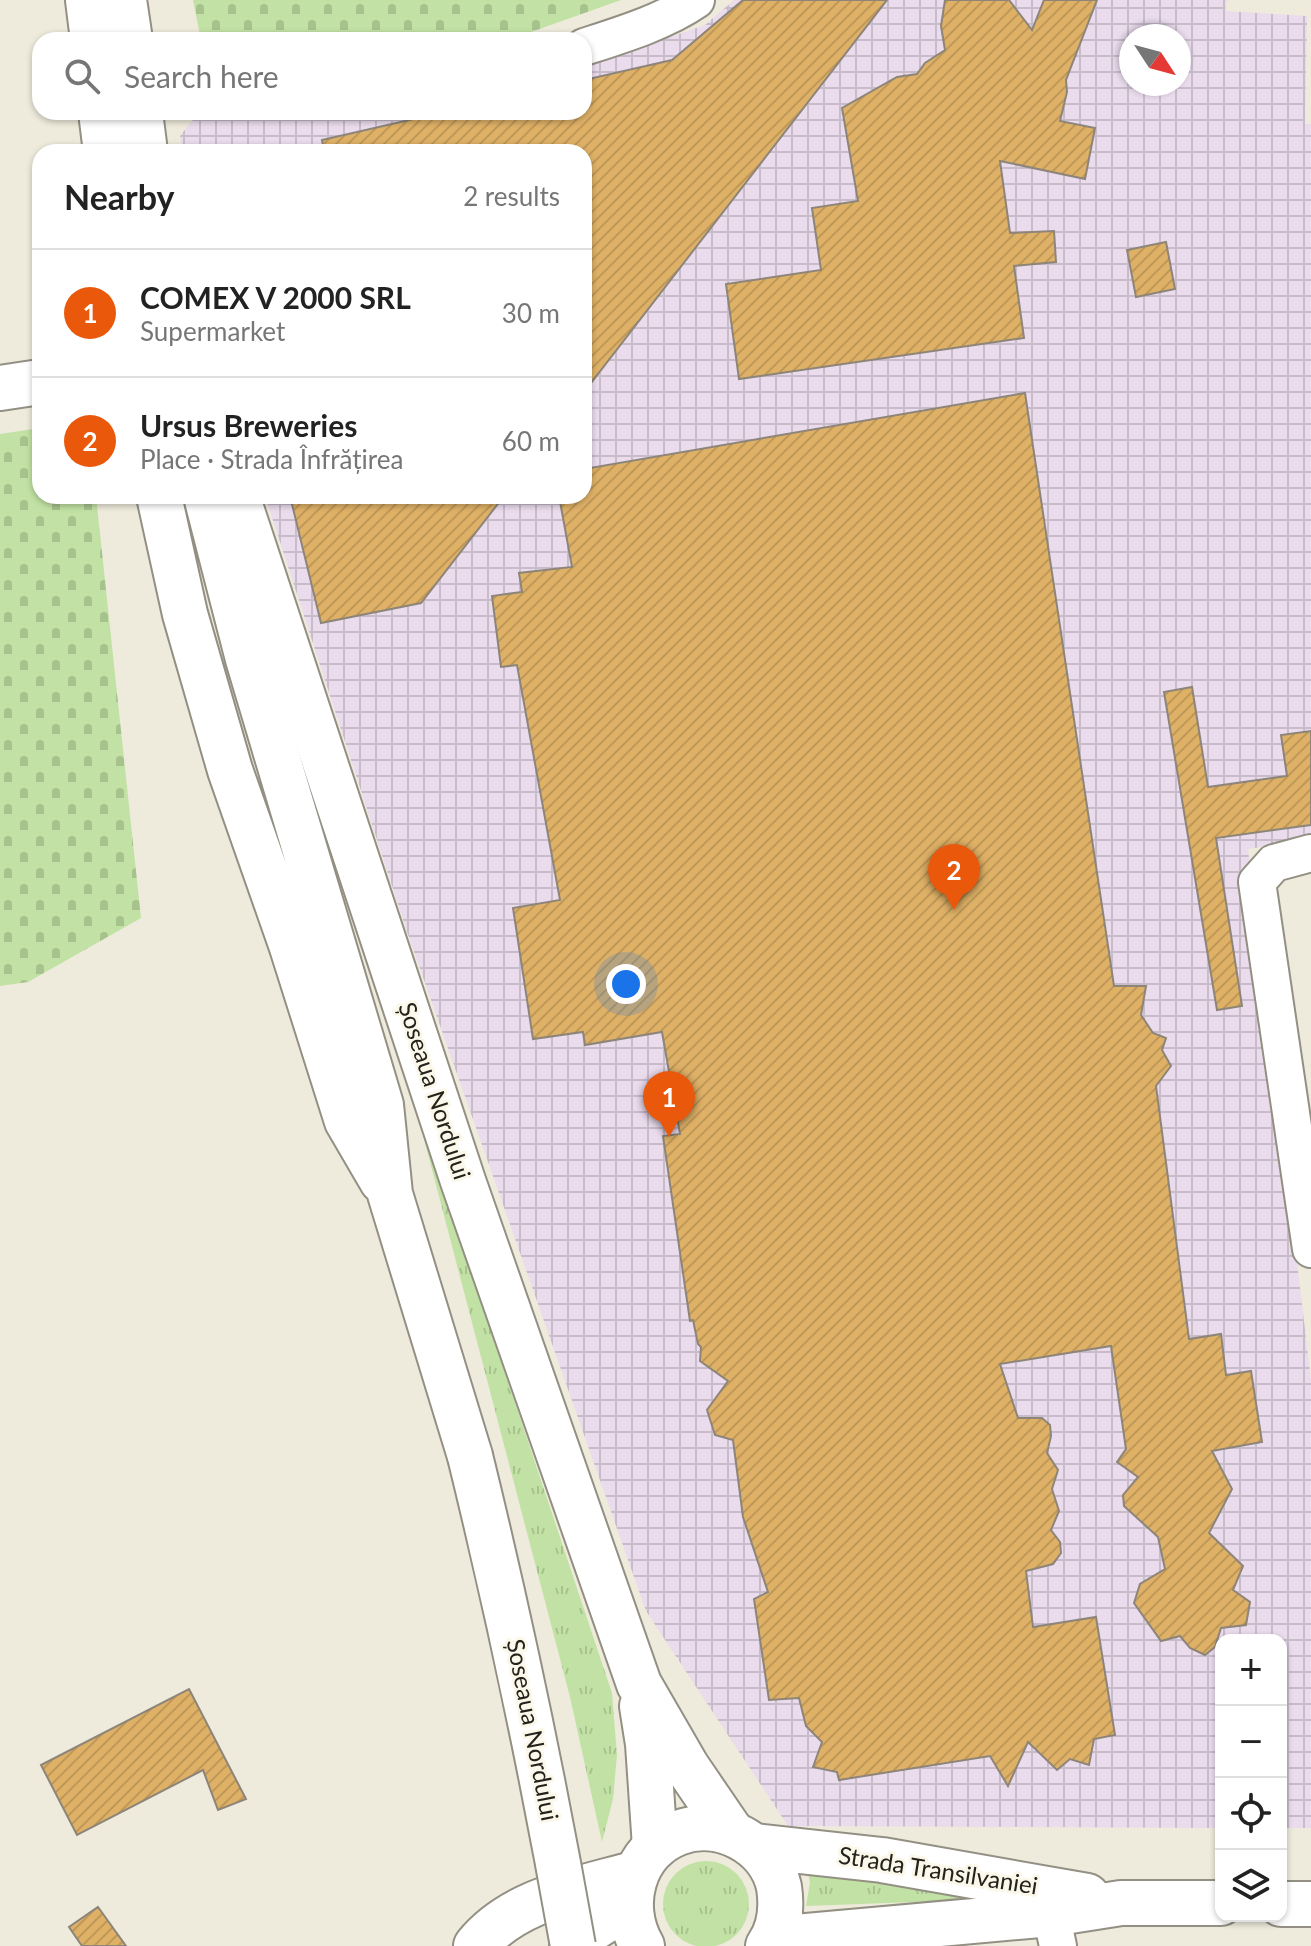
<!DOCTYPE html>
<html lang="en">
<head>
<meta charset="utf-8">
<style>
	:root { --surface:#fff; --page:#f6f6f6; --text:#222; --muted:#767676; --line:#e0e0e0; --accent:#ea580c }
	body { margin:0; font-family:Lato,sans-serif; background:var(--page); color:var(--text) }
	.controls { position:absolute; right:24px; bottom:24px; display:grid; overflow:hidden; border-radius:16px; box-shadow:0 2px 6px #0004 }
	.controls button { width:72px; height:72px; display:grid; place-items:center; padding:0; border:0; border-bottom:2px solid var(--line); background:var(--surface); color:var(--text); font:40px sans-serif }
	.compass { position:absolute; left:1119px; top:24px; width:72px; height:72px; border-radius:50%; background:var(--surface); box-shadow:0 2px 6px #0004; rotate:126deg }
	.you { position:absolute; left:626px; top:984px; width:28px; height:28px; margin:-20px; border:6px solid #fff; border-radius:50%; background:#1a73e8; box-shadow:0 0 0 12px #1a73e833 }
	.badge { display:grid; place-items:center; width:52px; height:52px; border-radius:50%; background:var(--accent); color:#fff; font-size:26px; font-weight:700 }
	.pin { position:absolute; translate:-50% -66px; filter:drop-shadow(0 2px 4px #0008) }
	.pin::after { content:''; position:absolute; top:42px; width:28px; height:24px; background:inherit; clip-path:polygon(0 0,100% 0,50% 100%) }
	.list { margin:0; padding:0; list-style:none }
	h2 { display:flex; justify-content:space-between; align-items:center; height:104px; margin:0; padding:0 32px; font-size:34px }
	h2 small { font-size:26px; font-weight:400; color:var(--muted) }
	.list li { display:grid; grid-template-columns:52px 1fr auto; gap:24px; align-items:center; box-sizing:border-box; height:128px; padding:0 32px; border-top:2px solid var(--line) }
	.list b { display:block; font-size:30px; white-space:nowrap }
	.list p { margin:0; font-size:26px; white-space:nowrap; color:var(--muted) }
	.list em { font-size:26px; font-style:normal; color:var(--muted) }
	.icon { flex:none; width:44px; height:44px; fill:none; stroke:currentColor; stroke-width:2; stroke-linecap:round; stroke-linejoin:round }
	.map { position:relative; flex:none; width:1311px; height:1946px; overflow:hidden }
	.search { position:absolute; background:var(--surface); box-shadow:0 2px 6px #0004; left:32px; top:32px; width:560px; height:88px; display:flex; align-items:center; gap:20px; box-sizing:border-box; padding:0 28px; border-radius:24px; color:var(--muted); font-size:30px }
	.panel { position:absolute; background:var(--surface); box-shadow:0 2px 6px #0004; left:32px; top:144px; width:560px; height:360px; border-radius:24px }
	.map>svg:first-child { display:block }
	.industrial { fill:url(#industrial-grid); fill-rule:evenodd }
	.grass { fill:url(#grass-tufts) }
	.cemetery { fill:url(#cemetery-stones) }
	.building { fill:url(#building-hatch); stroke:#8d8579; stroke-width:2 }
	.lines { fill:none; stroke-linecap:round; stroke-linejoin:round }
	.street-casing { stroke:#939083; stroke-width:40 }
	.secondary-casing { stroke:#939083; stroke-width:48 }
	.primary-casing { stroke:#939083; stroke-width:48 }
	.street { stroke:#fff; stroke-width:36 }
	.secondary { stroke:#fff; stroke-width:44 }
	.primary { stroke:#fff; stroke-width:44 }
	.primary-bridge-casing { stroke:#939083; stroke-width:48; stroke-linecap:butt }
	.primary-bridge { stroke:#fff; stroke-width:44 }
	.labels { text-anchor:middle; stroke-width:6; stroke-linejoin:round; paint-order:stroke }
	.street-label { font-size:24px; fill:#23221d; stroke:#fbf8ea }
</style>
</head>
<body>
<div class="map">
<svg width="1311" height="1946" viewBox="0 0 1311 1946">
	<defs>
		<pattern id="industrial-grid" width="8" height="8" patternUnits="userSpaceOnUse" patternTransform="scale(2)"><rect width="8" height="8" fill="#eadbed"/><path d="M0 4h8M4 0v8" fill="none" stroke="#c8bccb"/></pattern>
		<pattern id="grass-tufts" width="24" height="20" patternUnits="userSpaceOnUse" patternTransform="scale(2)"><rect width="24" height="20" fill="#c1e2a4"/><path d="M3 7l-1-3M5 7V3M7 7l1-3M15 17l-1-3M17 17v-4M19 17l1-3" fill="none" stroke="#a6c28d"/></pattern>
		<pattern id="cemetery-stones" width="16" height="16" patternUnits="userSpaceOnUse" patternTransform="scale(2)"><rect width="16" height="16" fill="#c1e2a4"/><path d="M2 7V4a2 2 0 0 1 4 0v3zM10 15v-3a2 2 0 0 1 4 0v3z" fill="#a6c28d"/></pattern>
		<pattern id="building-hatch" width="6" height="6" patternUnits="userSpaceOnUse" patternTransform="scale(2)"><rect width="6" height="6" fill="#dfb166"/><path d="M-1 1l2-2M0 6l6-6M5 7l2-2" fill="none" stroke="#bf9858"/></pattern>
	</defs>
	<rect width="100%" height="100%" fill="#eeebdc"/>
	<path class="industrial" d="M734 0H1227L1225 11 1307 16 1305 124H1311V840L1248 849 1311 1380V1828H1281V1640H1221V1828L788 1826 646 1611 406 929 265 496H584V152H183L180 136 199 112H584V67L705 25ZM1131 36H1179V84H1131Z"/>
	<path class="grass" d="M413 1097 612 1693 617 1755 613 1799 602 1842 570 1697Z
		M663 1904a43 43 0 1 1 86 0a43 43 0 1 1-86 0Z
		M807 1869 1022 1898 806 1906 810 1882Z"/>
	<path class="cemetery" d="M193 0H621L520 36 442 40H201Z
		M40 428V496H96L141 918 28 982 0 986V434Z"/>
	<path class="building" d="M743 0H887L584 392V152H324L322 140 444 112H584V80L672 60Z
		M945 0H1009L1032 30 1044 0H1097L1066 80 1067 92 1060 121 1095 128 1085 179 1000 161 1010 233 1054 231 1056 262 1014 266 1024 338 739 379 726 284 821 270 812 208 858 201 842 108 897 77 917 74 925 63 945 50 941 26Z
		M1166 242 1175 289 1136 297 1127 250Z
		M1025 393 1114 986H1146L1141 1015 1153 1033 1166 1038 1162 1050 1171 1066 1156 1086 1189 1339 1221 1334 1226 1375 1251 1371 1262 1442 1212 1451 1232 1489 1209 1533 1243 1566 1233 1590 1250 1602 1246 1625 1221 1628 1215 1647 1205 1655 1190 1648 1180 1636 1161 1641 1134 1603 1140 1584 1165 1569 1158 1537 1124 1506 1123 1495 1138 1477 1117 1462 1126 1449 1111 1346 1000 1364 1018 1418H1042L1050 1425 1051 1436 1047 1453 1058 1470 1052 1489 1059 1511 1051 1530 1060 1542 1061 1553 1053 1564 1026 1571 1033 1627 1096 1617 1115 1735 1094 1739 1089 1765 1070 1759 1057 1770 1028 1742 1008 1786 990 1756 839 1780 837 1772 813 1767 822 1742 806 1726 799 1698 769 1700 754 1599 768 1592 743 1517 733 1440 715 1435 707 1410 728 1381 700 1361 701 1347 698 1344 693 1320 690 1321 663 1136 680 1134 662 1032 585 1045 583 1032 533 1039 513 908 560 900 517 665 501 667 492 596 522 592 519 573 572 567 559 496H584V469Z
		M290 496H504L421 603 321 623Z
		M1192 687 1208 787 1287 776 1281 735 1311 731V825L1216 838 1242 1006 1217 1010 1164 692Z
		M189 1689 246 1799 218 1810 203 1770 77 1835 41 1765Z
		M98 1907 126 1946H82L69 1927Z"/>
	<g class="lines">
		<g class="street-casing">
			<path id="street" d="M584 47C621 35 664 22 696 0
				M1311 853 1274 863 1257 882 1311 1249
				M1051 1914 1058 1946"/>
		</g>
		<g class="secondary-casing">
			<path id="secondary" d="M0 388 40 382
				M237 496 463 1181 639 1684 687 1767 732 1833
				M642 1706 648 1744 655 1847
				M572 1946 586 1933 629 1905"/>
		</g>
		<g class="primary-casing">
			<path id="primary" d="M88 0 93 40
				M124 0 130 40
				M101 112 106 152
				M140 112 145 152
				M159 496 185 614 230 770 292 947 347 1121 382 1181
				M206 496 248 659 381 1105 390 1194 470 1456
				M755 1846 882 1860 1087 1896
				M1281 1904H1311
				M773 1939 1051 1914 1121 1903H1221
				M476 1946C514 1899 581 1889 636 1873
				M642 1946C619 1906 632 1851 678 1833 720 1817 770 1844 779 1887 782 1907 780 1929 768 1946"/>
		</g>
		<use href="#street" class="street"/>
		<use href="#secondary" class="secondary"/>
		<use href="#primary" class="primary"/>
		<g class="primary-bridge-casing">
			<path id="primary-bridge" d="M470 1456C510 1619 544 1781 573 1946"/>
		</g>
		<use href="#primary-bridge" class="primary-bridge"/>
	</g>
	<g class="labels">
		<g class="street-label">
			<text transform="translate(434 1091) rotate(72)" y="8">Șoseaua Nordului</text>
			<text transform="translate(532 1730) rotate(79)" y="8">Șoseaua Nordului</text>
			<text transform="translate(938 1871) rotate(9)" y="8">Strada Transilvaniei</text>
		</g>
	</g>
</svg>
<div class="controls">
<button>+</button>
<button>−</button>
<button><svg class="icon" aria-label="locate" viewBox="0 0 24 24"><circle cx="12" cy="12" r="6"/><path d="M12 2v4M12 18v4M2 12h4M18 12h4"/></svg></button>
<button><svg class="icon" aria-label="layers" viewBox="0 0 24 24"><path d="M12 4l9 5-9 5-9-5zM3 14l9 5 9-5"/></svg></button>
</div>
<svg class="compass" viewBox="-18 -18 36 36"><path d="M0-13l5 13h-10z" fill="#e53935"/><path d="M0 13l5-13h-10z" fill="#767676"/></svg>
<div class="you"></div>
<div class="pin badge" style="left:669px;top:1137px">1</div>
<div class="pin badge" style="left:954px;top:910px">2</div>
<div class="search"><svg class="icon" aria-label="search" viewBox="0 0 24 24"><circle cx="10" cy="10" r="6"/><path d="M15 15l6 6"/></svg>Search here</div>
<section class="panel">
<h2>Nearby<small>2 results</small></h2>
<ul class="list">
<li><span class="badge">1</span><div><b>COMEX V 2000 SRL</b><p>Supermarket</p></div><em>30 m</em></li>
<li><span class="badge">2</span><div><b>Ursus Breweries</b><p>Place · Strada Înfrățirea</p></div><em>60 m</em></li>
</ul>
</section>
</div>
</body>
</html>
